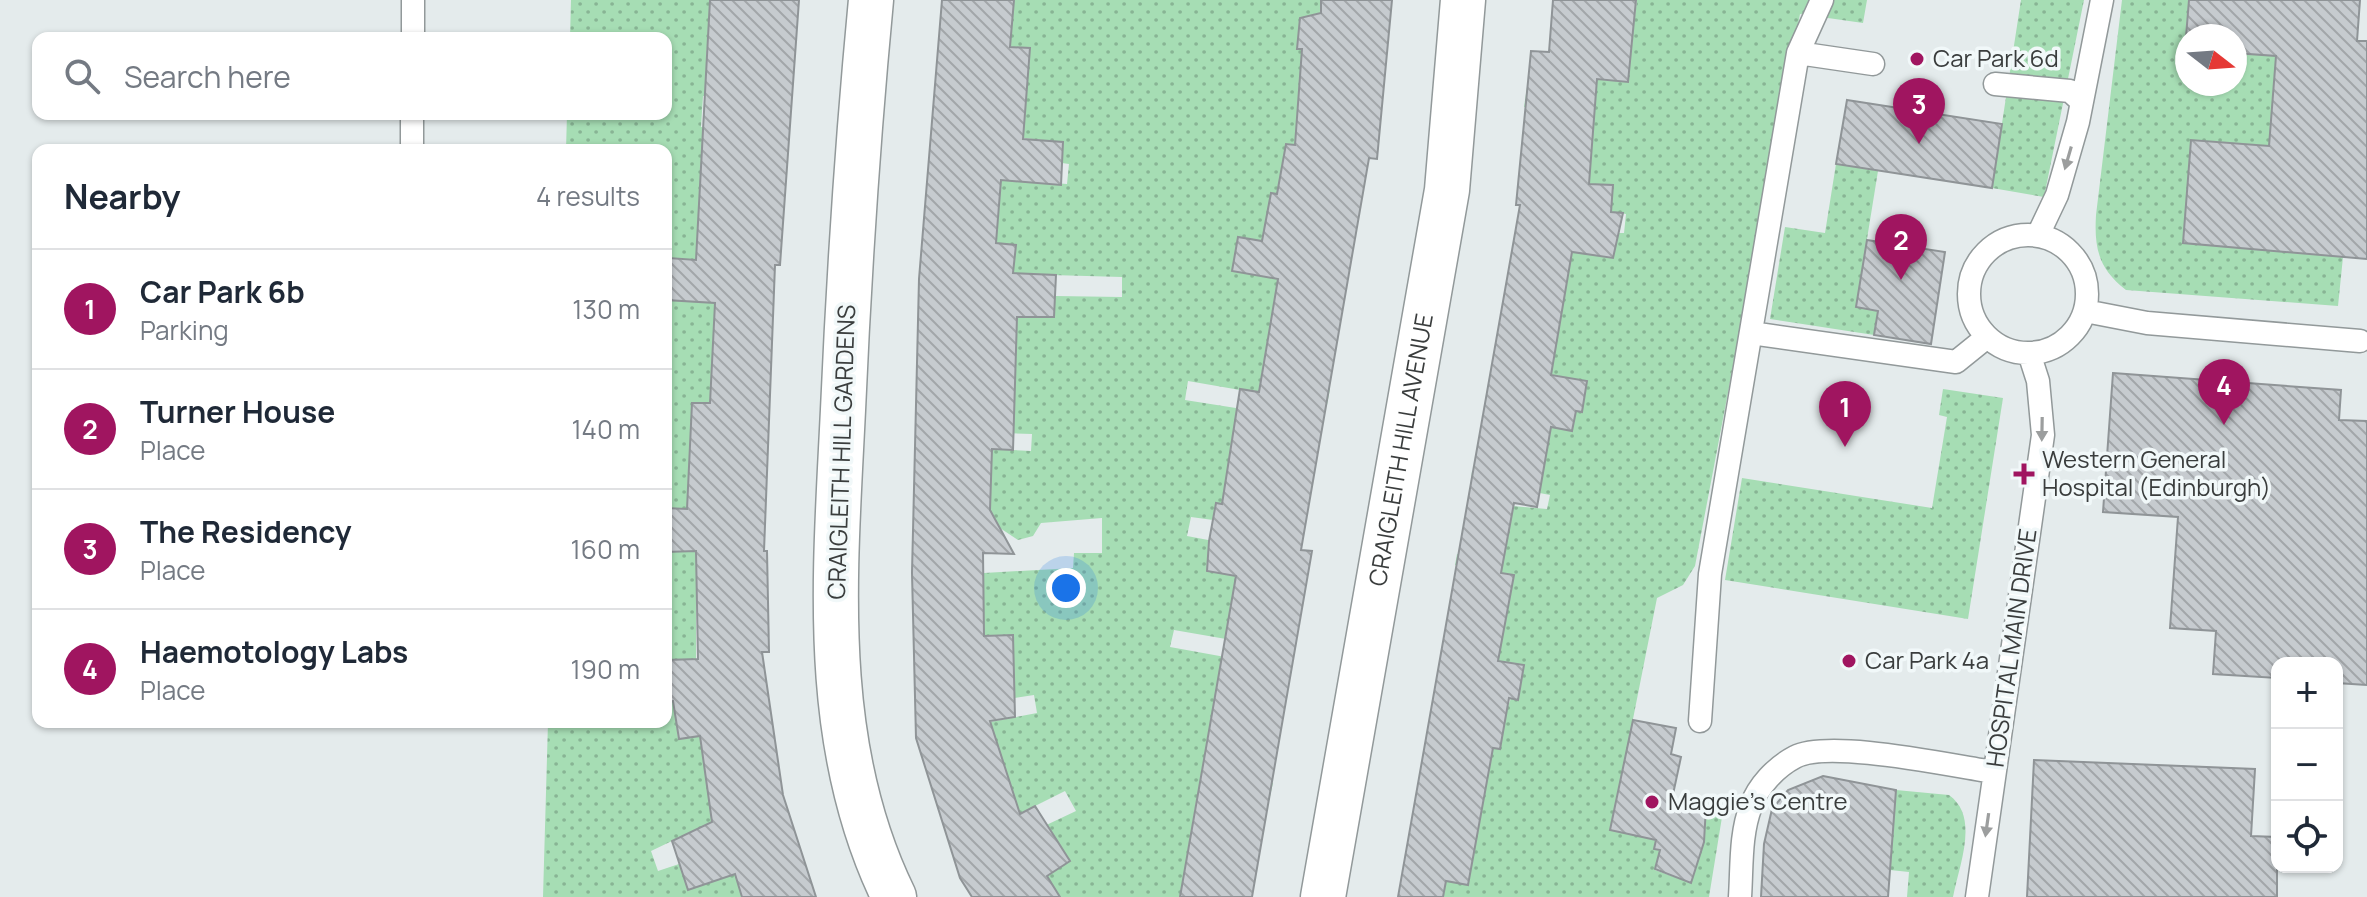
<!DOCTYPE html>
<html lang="en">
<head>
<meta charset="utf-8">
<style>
	:root { --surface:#fff; --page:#f2f2f3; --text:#1f2937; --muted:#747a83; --line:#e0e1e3; --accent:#a01560 }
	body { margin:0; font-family:Manrope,sans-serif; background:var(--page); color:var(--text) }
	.controls { position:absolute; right:24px; bottom:24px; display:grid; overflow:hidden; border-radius:16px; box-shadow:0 2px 6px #0004 }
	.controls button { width:72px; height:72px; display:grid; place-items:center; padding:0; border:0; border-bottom:2px solid var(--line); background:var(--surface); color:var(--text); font:40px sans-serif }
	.compass { position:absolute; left:2175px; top:24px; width:72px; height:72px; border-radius:50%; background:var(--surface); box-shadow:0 2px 6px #0004; rotate:107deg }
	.you { position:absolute; left:1066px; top:588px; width:28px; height:28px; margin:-20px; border:6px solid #fff; border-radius:50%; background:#1a73e8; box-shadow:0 0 0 12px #1a73e833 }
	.badge { display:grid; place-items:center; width:52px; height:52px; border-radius:50%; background:var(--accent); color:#fff; font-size:26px; font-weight:700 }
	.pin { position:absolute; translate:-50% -66px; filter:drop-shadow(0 2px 4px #0008) }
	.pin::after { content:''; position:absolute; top:42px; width:28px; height:24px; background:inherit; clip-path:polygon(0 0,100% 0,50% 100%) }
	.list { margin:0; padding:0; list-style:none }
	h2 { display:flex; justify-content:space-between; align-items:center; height:104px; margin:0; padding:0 32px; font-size:34px }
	h2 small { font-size:26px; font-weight:400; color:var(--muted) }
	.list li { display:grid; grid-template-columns:52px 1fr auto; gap:24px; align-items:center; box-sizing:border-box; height:120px; padding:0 32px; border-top:2px solid var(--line) }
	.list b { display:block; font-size:30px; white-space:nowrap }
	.list p { margin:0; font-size:26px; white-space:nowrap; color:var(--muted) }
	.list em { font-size:26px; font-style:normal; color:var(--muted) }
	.icon { flex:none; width:44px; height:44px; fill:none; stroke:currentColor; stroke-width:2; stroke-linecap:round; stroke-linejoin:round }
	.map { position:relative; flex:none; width:2367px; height:897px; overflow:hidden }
	.search { position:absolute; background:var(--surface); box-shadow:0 2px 6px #0004; left:32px; top:32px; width:640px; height:88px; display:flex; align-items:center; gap:20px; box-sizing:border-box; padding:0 28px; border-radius:16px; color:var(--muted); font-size:30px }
	.panel { position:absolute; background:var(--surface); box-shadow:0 2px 6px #0004; left:32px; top:144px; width:640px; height:584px; border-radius:16px }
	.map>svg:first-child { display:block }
	.grass { fill:url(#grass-dots) }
	.building { fill:url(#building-back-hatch); stroke:#8f9497; stroke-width:2 }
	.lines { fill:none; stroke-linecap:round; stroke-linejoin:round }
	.lane-casing { stroke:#92999a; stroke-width:25 }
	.street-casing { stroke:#92999a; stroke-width:47 }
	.lane { stroke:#fff; stroke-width:22 }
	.street { stroke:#fff; stroke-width:44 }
	.oneway { fill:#9c9e9e }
	.poi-dot { fill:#a01560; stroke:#f1f8f9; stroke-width:3 }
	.labels { text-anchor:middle; stroke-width:7; stroke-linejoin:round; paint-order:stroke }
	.poi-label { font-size:24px; fill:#3a3d3d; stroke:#f1f8f9; text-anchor:start }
	.street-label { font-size:24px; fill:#3a3d3d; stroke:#f1f8f9 }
</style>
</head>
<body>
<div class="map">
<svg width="2367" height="897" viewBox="0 0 2367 897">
	<defs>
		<pattern id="grass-dots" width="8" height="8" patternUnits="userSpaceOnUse" patternTransform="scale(2)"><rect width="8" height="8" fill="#a6ddb4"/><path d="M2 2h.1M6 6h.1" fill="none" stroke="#88b494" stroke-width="1.8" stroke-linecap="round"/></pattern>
		<pattern id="building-back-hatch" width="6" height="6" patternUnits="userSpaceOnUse" patternTransform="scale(2)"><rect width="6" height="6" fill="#c6cbcf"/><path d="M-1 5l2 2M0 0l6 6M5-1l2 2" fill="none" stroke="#a2a6a9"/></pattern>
	</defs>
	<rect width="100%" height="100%" fill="#e4ebec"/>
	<path class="grass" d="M571 0H719L728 34 708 33 706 59 726 61 723 97 703 96 701 127 721 129 711 261 670 258 715 303 710 403H692L687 509 666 508V150H566L567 114H666V38H570Z
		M1014 0H1321L1319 22 1300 21 1297 49 1317 50 1296 130 1309 133 1306 147 1286 144 1281 171 1292 196 1271 193 1262 241 1232 271 1278 279 1261 377 1330 389 1327 405 1188 381 1185 400 1255 411 1234 426 1231 449 1239 507 1217 503 1213 520 1191 517 1187 536 1240 546 1211 547 1207 571 1236 576 1226 639 1174 630 1170 647 1292 669 1289 684 1219 672 1202 771 1273 783 1266 814 1196 802 1180 897H1060L1047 876 1070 861 1021 837 1076 811 1065 791 1019 814 990 722 1037 713 1034 695 1014 698 1013 636H984V573L1073 568 1074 553H1102V518L1041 523 1033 536 1018 540 1000 528H990L992 449 1031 451 1032 434 948 431 1008 317H1054L1055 296 1122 297V277L1013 274 1016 245 996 243 1001 179 1067 184 1069 164 1062 163 1063 142 1023 138 1030 48 1010 47Z
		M1637 0H1867L1863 23 1800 14 1695 566 1683 585 1657 598 1611 830 1656 840 1654 849 1660 850 1655 870 1691 883 1704 842 1705 814 1722 817 1709 897H1443L1446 881 1468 884 1493 748 1523 665 1498 661 1514 576 1455 565 1457 554 1503 563 1513 506 1547 509 1550 495 1471 480 1472 471 1541 483 1546 455 1524 451 1541 425 1571 431 1576 411 1582 412 1586 381 1549 374 1572 252 1613 258 1617 233H1624L1626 214 1611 212 1613 186 1589 184 1594 112 1524 107 1529 74 1628 82 1633 36 1607 33 1608 14 1635 16Z
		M2021 0H2084L2044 197 1992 188Z
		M2122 0H2189L2185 48 2187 84H2235V53L2247 0 2367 155 2191 140 2183 243 2343 257 2338 306 2126 290C2099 269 2094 249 2096 215Z
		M1836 164 1878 171 1856 307 1878 311 1874 335 1770 319 1785 227 1825 233Z
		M1943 389 2003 398 1968 619 1725 580 1742 478 1932 508 1947 417 1939 415Z
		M666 552H696V659L666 660Z
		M694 698 675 713 678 738 700 736 716 820 651 851 658 871 679 864 688 889 735 874 742 897H543L548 722H666V703Z
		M1896 790 1949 795C1980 817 1959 865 1953 897H1907L1909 872 1890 870Z"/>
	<path class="building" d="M710 0H799L780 265H775L764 551H767L769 652H762L783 795 816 897H742L735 874 688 890 672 841 712 822 700 736 679 739 673 701 666 703V660L698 659 696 551 666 552V508L687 509 692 403H710L715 303 666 300 669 258 696 260Z
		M942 0H1014L1010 47 1030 48 1023 139 1063 142 1061 185 1001 180 996 243 1016 245 1013 273 1056 275 1054 317H1017L1013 450 992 449 990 510 1014 554 983 553 984 636 1013 635 1015 717 990 721 1020 814 1035 806 1070 861 1047 876 1060 897H972L960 878 916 738 912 573 919 279Z
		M1321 0H1392L1377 159 1369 158 1301 550 1312 551 1252 897H1180L1236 576 1207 571 1209 541 1216 503 1222 504 1240 389 1259 392 1278 279 1232 271 1238 237 1262 241 1271 193 1277 194 1286 144 1295 145 1302 49H1297L1300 18 1321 13Z
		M1553 0H1636L1628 82 1597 79 1589 184 1613 185 1611 212 1623 213 1613 258 1572 252 1551 375 1587 381 1582 412 1576 411 1572 431 1551 427 1537 507 1514 503 1501 573 1514 575 1498 661 1524 665 1518 700 1509 698 1500 749 1493 748 1468 885 1446 881 1443 897H1398L1520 205H1516L1531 51 1549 52Z
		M2189 0H2360L2357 41H2367V259L2183 243 2191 140 2269 146 2276 56 2235 53V36H2187L2185 49Z
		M1847 100 2002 124 1992 188 1836 164Z
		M1867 240 1945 252 1931 344 1874 335 1878 311 1856 307Z
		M2113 373 2341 390 2339 420 2367 421V685L2337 683V663H2277V678L2213 674 2216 631 2170 628 2178 517 2103 512Z
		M1633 720 1676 728 1671 754 1681 757 1672 799 1706 806 1704 842 1691 883 1655 869 1660 850 1654 849 1656 840 1610 830Z
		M2034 760 2255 769 2251 836 2277 837V897H2027Z
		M1823 776 1896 790 1888 897H1761L1764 844 1772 809 1788 790Z"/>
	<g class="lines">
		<g class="lane-casing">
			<path id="lane" d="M413 38V0
				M1798 53 1822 0
				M1995 84 2070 91 2082 102
				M412 150V114
				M2038 235 2057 195 2078 122 2102 0
				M1969 294a59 59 0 1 1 118 0a59 59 0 1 1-118 0Z
				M2085 311 2147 323 2360 341
				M1751 333 1956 362 1987 337
				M1700 721 1710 574 1798 53 1873 64
				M1740 897C1742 867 1740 834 1751 806 1758 786 1776 767 1795 757 1829 739 1952 766 1994 772
				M1977 897 2043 435 2038 381 2029 353"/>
		</g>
		<g class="street-casing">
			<g id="street">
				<path d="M871 0C858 136 849 273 843 410 835 575 819 744 894 897"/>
				<path id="s1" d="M1323 897 1447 190 1463 0"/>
			</g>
		</g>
		<use href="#lane" class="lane"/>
		<use href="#street" class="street"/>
	</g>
	<defs><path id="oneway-solid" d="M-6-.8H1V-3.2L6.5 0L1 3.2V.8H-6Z" transform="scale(2)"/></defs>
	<g class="oneway">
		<use href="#oneway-solid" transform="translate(2068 158) rotate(106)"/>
		<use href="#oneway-solid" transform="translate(2042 429) rotate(91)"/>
		<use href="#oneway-solid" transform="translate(1987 825) rotate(98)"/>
	</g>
	<g class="poi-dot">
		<circle cx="1917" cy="59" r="8"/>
		<path d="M2020 462h8v8h8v8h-8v8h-8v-8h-8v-8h8z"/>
		<circle cx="1849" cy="661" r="8"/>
		<circle cx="1652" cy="802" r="8"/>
	</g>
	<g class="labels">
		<g class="poi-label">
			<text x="1933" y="67">Car Park 6d</text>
			<text x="2042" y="468">Western General<tspan x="2042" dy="28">Hospital (Edinburgh)</tspan></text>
			<text x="1865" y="669">Car Park 4a</text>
			<text x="1668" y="810">Maggie's Centre</text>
		</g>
		<g class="street-label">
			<text dy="8" stroke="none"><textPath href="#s1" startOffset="454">CRAIGLEITH HILL AVENUE</textPath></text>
			<text transform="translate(842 452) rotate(-88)" y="8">CRAIGLEITH HILL GARDENS</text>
			<text transform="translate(2012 648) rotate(-82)" y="8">HOSPITAL MAIN DRIVE</text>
		</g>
	</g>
</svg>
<div class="controls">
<button>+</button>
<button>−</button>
<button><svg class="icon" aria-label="locate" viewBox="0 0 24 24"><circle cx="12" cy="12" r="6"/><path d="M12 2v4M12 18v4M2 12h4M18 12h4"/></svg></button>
</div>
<svg class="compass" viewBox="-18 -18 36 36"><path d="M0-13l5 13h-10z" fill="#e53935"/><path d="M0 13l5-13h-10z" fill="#747a83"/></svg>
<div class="you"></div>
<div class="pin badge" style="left:1845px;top:447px">1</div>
<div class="pin badge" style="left:1901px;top:280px">2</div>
<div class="pin badge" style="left:1919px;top:144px">3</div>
<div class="pin badge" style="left:2224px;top:425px">4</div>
<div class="search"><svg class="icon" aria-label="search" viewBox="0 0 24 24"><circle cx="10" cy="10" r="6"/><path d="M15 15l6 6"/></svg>Search here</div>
<section class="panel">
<h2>Nearby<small>4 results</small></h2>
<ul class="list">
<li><span class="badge">1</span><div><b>Car Park 6b</b><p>Parking</p></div><em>130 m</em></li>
<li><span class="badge">2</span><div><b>Turner House</b><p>Place</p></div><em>140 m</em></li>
<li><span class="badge">3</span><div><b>The Residency</b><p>Place</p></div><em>160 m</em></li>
<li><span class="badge">4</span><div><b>Haemotology Labs</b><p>Place</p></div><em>190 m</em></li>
</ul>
</section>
</div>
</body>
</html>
